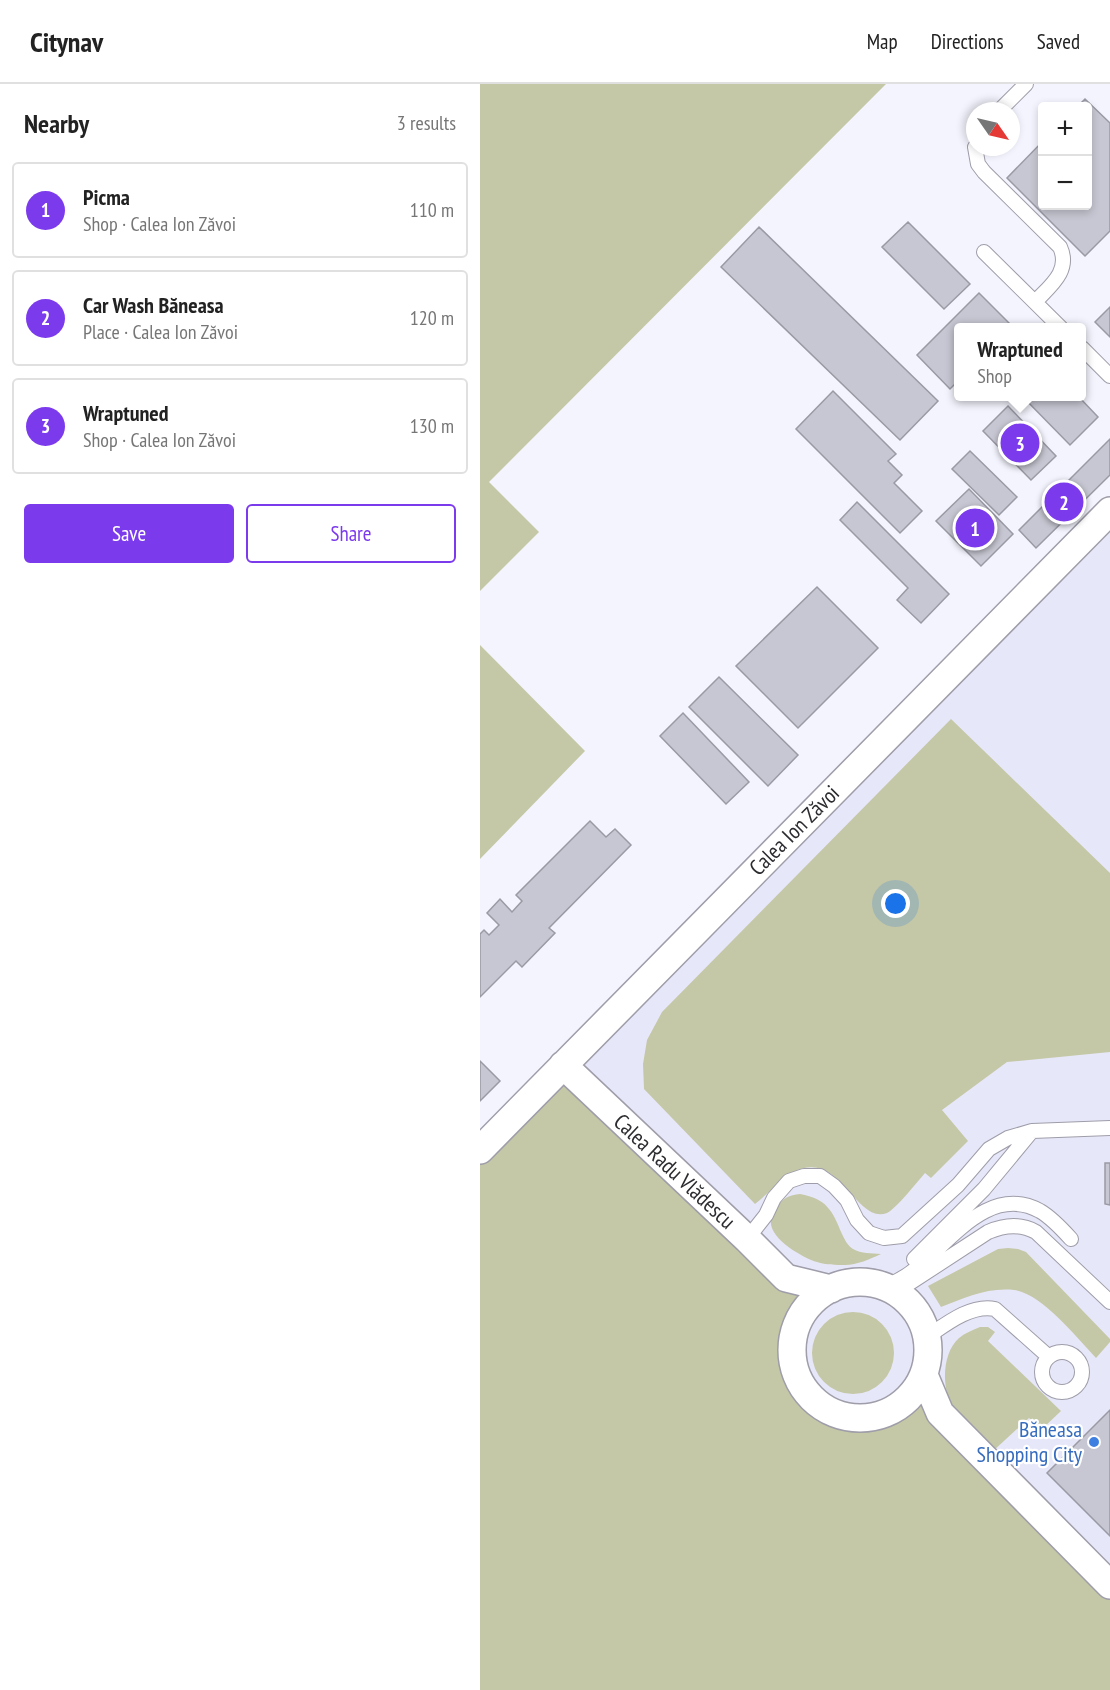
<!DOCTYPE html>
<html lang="en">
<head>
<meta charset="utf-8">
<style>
	:root { --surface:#fff; --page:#f6f6f6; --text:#222; --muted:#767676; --line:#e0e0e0; --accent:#7c3aed }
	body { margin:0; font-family:"PT Sans Narrow",sans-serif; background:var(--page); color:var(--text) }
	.controls { position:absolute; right:18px; top:18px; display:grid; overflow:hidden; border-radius:6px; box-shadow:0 3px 9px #0003 }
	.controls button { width:54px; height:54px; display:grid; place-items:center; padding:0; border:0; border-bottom:2px solid var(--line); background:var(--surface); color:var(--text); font:30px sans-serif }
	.compass { position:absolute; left:486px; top:18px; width:54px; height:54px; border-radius:50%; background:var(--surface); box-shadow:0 3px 9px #0003; rotate:124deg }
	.you { position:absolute; left:416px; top:820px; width:21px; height:21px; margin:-15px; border:4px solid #fff; border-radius:50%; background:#1a73e8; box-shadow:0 0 0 9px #1a73e833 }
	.badge { display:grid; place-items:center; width:39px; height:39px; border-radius:50%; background:var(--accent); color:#fff; font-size:20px; font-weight:700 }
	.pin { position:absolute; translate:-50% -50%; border:3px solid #fff; box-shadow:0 2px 6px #0006 }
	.popup { position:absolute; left:474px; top:239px; width:132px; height:78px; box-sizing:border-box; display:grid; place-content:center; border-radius:6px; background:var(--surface); filter:drop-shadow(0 2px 4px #0005); font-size:20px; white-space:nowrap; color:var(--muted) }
	.popup b { font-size:22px; color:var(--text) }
	.popup::after { content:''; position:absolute; left:50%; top:100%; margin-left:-12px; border:12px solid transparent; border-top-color:var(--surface) }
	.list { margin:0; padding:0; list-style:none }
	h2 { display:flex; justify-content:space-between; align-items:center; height:78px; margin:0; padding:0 24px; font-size:26px }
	h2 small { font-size:20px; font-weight:400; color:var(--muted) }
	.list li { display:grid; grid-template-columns:39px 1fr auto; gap:18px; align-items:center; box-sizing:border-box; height:96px; margin:0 12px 12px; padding:0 12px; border:2px solid var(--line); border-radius:6px }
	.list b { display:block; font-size:22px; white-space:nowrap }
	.list p { margin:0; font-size:20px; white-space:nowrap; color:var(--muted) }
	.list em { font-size:20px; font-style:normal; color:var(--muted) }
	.actions { display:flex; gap:12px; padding:18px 24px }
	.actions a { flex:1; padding:14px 0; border:2px solid var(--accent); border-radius:6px; text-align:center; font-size:21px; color:var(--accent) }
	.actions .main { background:var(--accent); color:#fff }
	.map { position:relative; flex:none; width:630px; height:1606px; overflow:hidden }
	header { display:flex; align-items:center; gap:36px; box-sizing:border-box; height:84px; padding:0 30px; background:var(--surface); border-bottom:2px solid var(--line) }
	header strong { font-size:28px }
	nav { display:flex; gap:33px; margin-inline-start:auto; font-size:21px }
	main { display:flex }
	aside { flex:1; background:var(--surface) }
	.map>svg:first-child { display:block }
	.built { fill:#e7e7fa }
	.green { fill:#c5c8a6 }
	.building { fill:#c7c7d3; stroke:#9a9aa5; stroke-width:1.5 }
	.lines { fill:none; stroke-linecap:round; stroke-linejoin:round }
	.lane-casing { stroke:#9e9da9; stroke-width:16 }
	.street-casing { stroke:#9e9da9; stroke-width:30 }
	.lane { stroke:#fff; stroke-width:14 }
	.street { stroke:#fff; stroke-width:27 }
	.shop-dot { fill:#3f7fe0; stroke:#fff; stroke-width:2 }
	.labels { text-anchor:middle; stroke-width:4.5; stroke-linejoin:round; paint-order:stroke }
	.street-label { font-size:22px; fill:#2d2d31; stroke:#fff }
	.shop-label { font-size:22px; fill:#366cbe; stroke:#fff; text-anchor:end }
</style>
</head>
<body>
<header>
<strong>Citynav</strong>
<nav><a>Map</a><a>Directions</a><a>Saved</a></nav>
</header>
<main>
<aside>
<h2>Nearby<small>3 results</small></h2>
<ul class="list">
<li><span class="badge">1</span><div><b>Picma</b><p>Shop · Calea Ion Zăvoi</p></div><em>110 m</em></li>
<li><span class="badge">2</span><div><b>Car Wash Băneasa</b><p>Place · Calea Ion Zăvoi</p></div><em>120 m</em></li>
<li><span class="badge">3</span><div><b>Wraptuned</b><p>Shop · Calea Ion Zăvoi</p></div><em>130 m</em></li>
</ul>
<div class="actions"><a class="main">Save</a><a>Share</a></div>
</aside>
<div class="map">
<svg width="630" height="1606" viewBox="0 0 630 1606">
	<rect width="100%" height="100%" fill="#f4f4fe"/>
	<path class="built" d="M630 427V1501L438 1303 430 1313 411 1328 387 1335 374 1334 360 1332 348 1326 337 1319 316 1288 312 1268 316 1243 331 1220 83 981Z"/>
	<path class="green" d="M0 0H406L9 398 59 448 0 507Z
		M0 561 105 667 0 775Z
		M471 635 630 789V968L527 978 462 1026 488 1057 451 1094 445 1089C437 1098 416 1125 407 1129 375 1141 360 1064 314 1088 303 1094 286 1111 275 1120L164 1005 163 980 167 956 182 928Z
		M83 981 306 1194 331 1220C318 1236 310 1253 313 1275 314 1279 314 1285 316 1288 319 1295 326 1301 331 1306 336 1313 342 1322 349 1327 380 1347 418 1329 438 1303L630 1501V1606H0V1066Z
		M320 1110C347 1115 352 1126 362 1150 365 1156 367 1161 373 1165 381 1170 392 1169 401 1170 390 1175 377 1181 365 1181 356 1181 346 1181 337 1178 323 1174 288 1154 291 1136 291 1132 295 1127 297 1123 303 1114 309 1111 320 1110Z
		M528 1164 538 1165 546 1168 630 1255V1258L616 1274C596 1253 562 1210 534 1206 508 1203 484 1214 461 1223L448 1202 518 1165Z
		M332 1269a41 41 0 1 1 82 0a41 41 0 1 1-82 0Z
		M500 1243H508L515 1248 508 1257 581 1327 562 1345 549 1334 512 1368C500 1355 485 1342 475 1327 461 1308 461 1270 479 1254 485 1249 493 1246 500 1243Z"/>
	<path class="building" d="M605 15 630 39V147L605 172 527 94 562 58V122H608V22H598Z
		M428 138 490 200 464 225 402 163Z
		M279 143 458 317 420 356 241 183Z
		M499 209 533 243 478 244V297L470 305 437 271Z
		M630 223V253L615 238Z
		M353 307 416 370 408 377 422 391 414 399 442 427 420 449 316 345Z
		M542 312H598L618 333 590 361Z
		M528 322 576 372 551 396 503 347Z
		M630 355V391L556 464 539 446Z
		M490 367 537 413 519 431 472 385Z
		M489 405 533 450 501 482 456 437Z
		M377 418 469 510 441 539 417 516 428 504 360 436Z
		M337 503 398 564 318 644 256 582Z
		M239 593 318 671 288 702 209 623Z
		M203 629 269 698 246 720 180 652Z
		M110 737 126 753 135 745 151 761 69 844 75 849 42 883 36 877 0 913V850L4 846 9 851 19 841 7 829 20 815 32 828 42 817 36 811Z
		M0 977 20 997 0 1017Z
		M625 1079H630V1121L625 1120Z
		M630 1326V1452L567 1389Z"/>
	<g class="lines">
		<g class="lane-casing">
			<path id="lane" d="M519 27 546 0
				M495 63 498 80 504 88 580 163C591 187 570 202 555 218
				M504 168 581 244
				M602 264 630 292
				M267 1155 286 1131 294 1114 309 1097 324 1092H340L354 1102 367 1116 377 1136 389 1149 404 1154 422 1152 478 1101 509 1065 528 1054 552 1047 630 1044
				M434 1175 504 1105 552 1047
				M406 1203C415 1198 426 1193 434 1186 469 1159 509 1099 560 1127 572 1134 582 1145 591 1155
				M416 1208 508 1148C524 1141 540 1139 556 1148L630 1218
				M447 1253C466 1240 491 1220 515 1225L569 1273
				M562 1288a20 20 0 1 1 40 0a20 20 0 1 1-40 0Z"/>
		</g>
		<g class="street-casing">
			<path id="street" d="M83 981 267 1155 306 1194 351 1205
				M0 1066 630 427
				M312 1266a68 68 0 1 1 136 0a68 68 0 1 1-136 0Z
				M444 1291 460 1329 630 1501"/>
		</g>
		<use href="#lane" class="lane"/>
		<use href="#street" class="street"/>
	</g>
	<circle class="shop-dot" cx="614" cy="1358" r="6"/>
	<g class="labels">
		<g class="street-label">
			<text transform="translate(314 746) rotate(-45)" y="8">Calea Ion Zăvoi</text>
			<text transform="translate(195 1087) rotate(43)" y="8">Calea Radu Vlădescu</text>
		</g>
		<g class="shop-label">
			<text x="602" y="1353">Băneasa<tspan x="602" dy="25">Shopping City</tspan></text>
		</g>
	</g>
</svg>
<div class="controls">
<button>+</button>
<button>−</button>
</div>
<svg class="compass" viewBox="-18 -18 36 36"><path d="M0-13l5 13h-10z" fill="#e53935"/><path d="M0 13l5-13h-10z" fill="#767676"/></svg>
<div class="you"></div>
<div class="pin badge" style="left:495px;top:444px">1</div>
<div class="pin badge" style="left:584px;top:418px">2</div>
<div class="pin badge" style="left:540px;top:359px">3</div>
<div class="popup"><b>Wraptuned</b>Shop</div>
</div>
</main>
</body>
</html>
